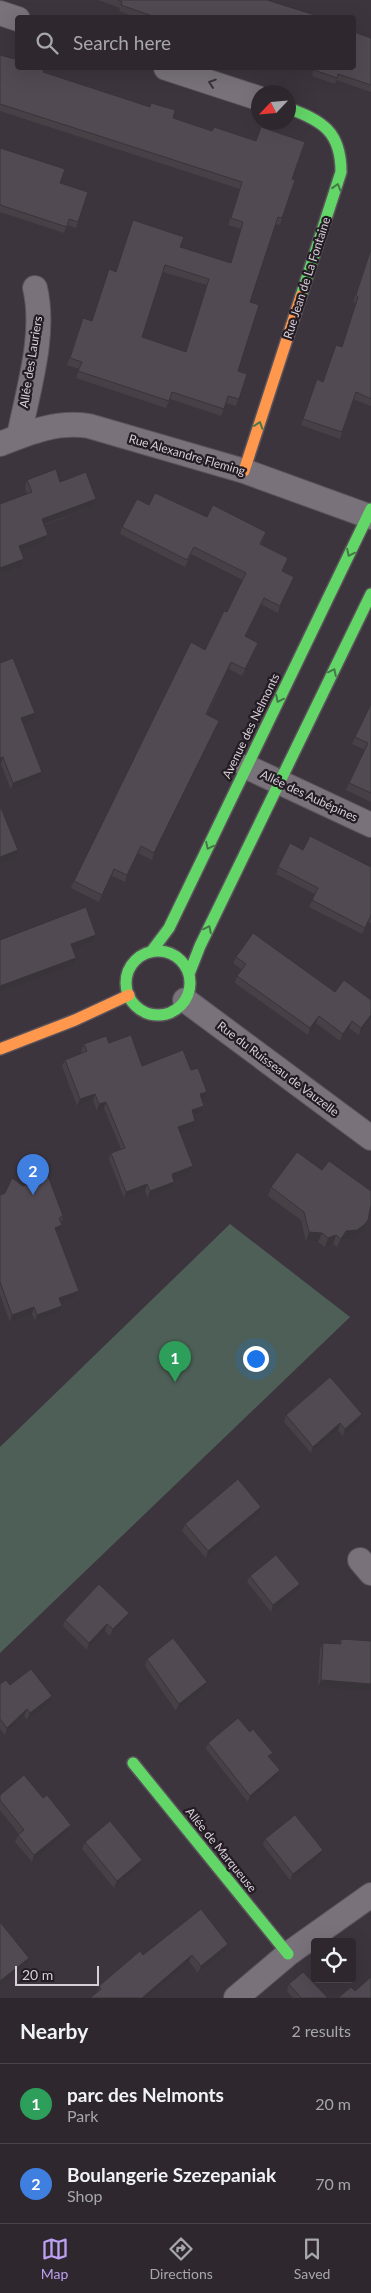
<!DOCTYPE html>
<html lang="en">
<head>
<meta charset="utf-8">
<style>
	:root { --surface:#2e282e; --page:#363036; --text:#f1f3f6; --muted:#a7a6aa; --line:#49444a; --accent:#bca0f2 }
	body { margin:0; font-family:Lato,sans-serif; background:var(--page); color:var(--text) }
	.controls { position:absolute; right:15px; bottom:15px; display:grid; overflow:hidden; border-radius:5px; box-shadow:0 5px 20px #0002 }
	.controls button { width:45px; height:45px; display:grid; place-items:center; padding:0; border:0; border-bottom:1px solid var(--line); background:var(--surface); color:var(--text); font:25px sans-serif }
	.compass { position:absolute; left:251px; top:85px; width:45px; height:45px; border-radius:50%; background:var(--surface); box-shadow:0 5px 20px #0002; rotate:244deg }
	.scale { position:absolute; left:15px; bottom:12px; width:84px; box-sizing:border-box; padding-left:5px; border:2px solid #d8ced9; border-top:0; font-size:14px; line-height:18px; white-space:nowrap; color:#d8ced9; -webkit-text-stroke:4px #231c23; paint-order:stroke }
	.you { position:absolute; left:255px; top:1358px; width:18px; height:18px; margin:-12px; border:4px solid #fff; border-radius:50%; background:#1a73e8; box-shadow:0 0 0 8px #1a73e833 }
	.badge { display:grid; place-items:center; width:32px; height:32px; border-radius:50%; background:var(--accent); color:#fff; font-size:16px; font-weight:700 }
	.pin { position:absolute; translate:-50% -41px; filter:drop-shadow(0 1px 2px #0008) }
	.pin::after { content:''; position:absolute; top:26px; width:18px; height:15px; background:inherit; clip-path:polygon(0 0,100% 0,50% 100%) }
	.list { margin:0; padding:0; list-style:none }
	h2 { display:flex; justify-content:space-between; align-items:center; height:65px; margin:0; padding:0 20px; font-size:21px }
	h2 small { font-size:16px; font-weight:400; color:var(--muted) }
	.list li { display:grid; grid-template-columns:32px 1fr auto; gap:15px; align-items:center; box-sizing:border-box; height:80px; padding:0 20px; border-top:1px solid var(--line) }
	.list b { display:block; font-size:19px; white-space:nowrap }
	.list p { margin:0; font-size:16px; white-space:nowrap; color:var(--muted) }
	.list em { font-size:16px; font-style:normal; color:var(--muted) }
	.icon { flex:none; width:28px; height:28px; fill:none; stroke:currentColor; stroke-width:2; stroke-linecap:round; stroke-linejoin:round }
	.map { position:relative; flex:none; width:371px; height:1998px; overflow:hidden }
	.search { position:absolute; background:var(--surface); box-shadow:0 5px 20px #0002; left:15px; right:15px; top:15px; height:55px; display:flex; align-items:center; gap:12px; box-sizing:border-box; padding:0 18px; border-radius:5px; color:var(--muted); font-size:19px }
	.sheet { height:225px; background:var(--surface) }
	nav { display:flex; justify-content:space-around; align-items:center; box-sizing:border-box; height:70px; border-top:1px solid var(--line); background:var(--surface); font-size:14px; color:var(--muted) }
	nav a { display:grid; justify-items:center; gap:2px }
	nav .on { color:var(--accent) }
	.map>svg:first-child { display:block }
	.green { fill:#4d5f56 }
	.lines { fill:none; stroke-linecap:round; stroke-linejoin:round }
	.street-casing { stroke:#5b535b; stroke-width:26 }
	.fast-casing { stroke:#5b535b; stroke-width:14 }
	.slow-casing { stroke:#5b535b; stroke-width:14 }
	.street { stroke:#79727a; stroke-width:24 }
	.fast { stroke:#63d668; stroke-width:11 }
	.slow { stroke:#ff974d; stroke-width:11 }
	.wall { fill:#474047; fill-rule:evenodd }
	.shaded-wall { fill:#39343a }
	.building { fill:#524a53; stroke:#39343a; fill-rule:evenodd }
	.oneway { stroke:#383239 }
	.oneway2 { stroke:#437946 }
	.labels { text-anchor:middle; stroke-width:4.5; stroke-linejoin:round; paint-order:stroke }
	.street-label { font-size:12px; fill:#d8ced9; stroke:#231c23 }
</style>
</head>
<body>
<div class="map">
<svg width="371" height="1998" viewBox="0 0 371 1998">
	<rect width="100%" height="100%" fill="#3d353e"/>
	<path class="green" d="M230 1224 350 1317 0 1653V1447Z"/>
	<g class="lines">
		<g class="street-casing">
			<path id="street" d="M0 13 18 19
				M166 68 258 98
				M19 436C28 390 46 334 35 288
				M0 444C30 432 57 421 89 426L244 471 371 517
				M247 767 371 825
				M185 1000 371 1138
				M360 1560 371 1573
				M236 1998 288 1954 371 1895"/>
		</g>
		<g class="fast-casing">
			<path id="fast" d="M288 108C323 121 341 132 341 172L301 296
				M126 983a32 32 0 1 1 64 0a32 32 0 1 1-64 0Z
				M151 952 169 928 371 509
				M189 974 200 946 371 594
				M133 1763 288 1954"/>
		</g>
		<g class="slow-casing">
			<path id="slow" d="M244 471 301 296
				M0 1049 75 1020 129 995"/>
		</g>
		<use href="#street" class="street"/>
		<use href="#fast" class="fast"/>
		<use href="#slow" class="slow"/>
	</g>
	<path class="wall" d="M98 0H267L314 18H137L119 11 120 8Z
		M371 38V92L336 80 335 84 312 76 314 68H354Z
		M0 55 43 72 173 118 292 179 282 218 280 225 275 224 250 302 238 371 247 374 236 406 226 403 221 416 170 399 166 408 76 378 79 369 67 365 80 325 92 321 116 272 180 247 231 263 241 229 228 225 240 189 0 111ZM163 272 207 285 186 352 142 337Z
		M0 148 60 183 88 192 76 228 67 225 64 233 0 212Z
		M371 248V406L353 399 340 439 301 425 317 379 323 382 342 347 356 303 353 302Z
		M27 480 60 482 96 499 93 506 44 525 48 535 45 542 21 551 24 559 22 566 0 574 27 494 25 487Z
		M149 505 207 517 266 532 261 545 288 558 282 571 292 584 278 613 261 604 246 637 258 643 255 649 242 676 229 669 207 715 219 721 217 728 152 860 138 853 125 882 112 876 99 902 71 888 74 881 227 612 243 580 191 554 185 567 120 534 122 527Z
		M0 663 32 720 23 723 39 779 11 790 1 764H0Z
		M371 704V802L346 790 349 783 365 750 352 744 355 737Z
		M303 850 371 867V923L368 922 362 934 309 907 315 894 276 874 278 867Z
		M236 957 371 1018 359 1035 349 1028 340 1041 316 1023 308 1035 235 983 237 976 242 970 233 963Z
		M109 1043 142 1066 191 1070 205 1098 202 1099 204 1106 201 1112 193 1115V1127L180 1132 193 1166 191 1173 173 1179 174 1182 172 1188 148 1198 145 1191 124 1198 109 1159 111 1153 121 1149 104 1108 97 1111 93 1100 77 1106 62 1066 65 1060 82 1053 81 1051 84 1044Z
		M271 1187 368 1220 365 1228 361 1233 354 1239H343L337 1247 333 1244 325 1247 318 1242 306 1241 301 1220 268 1196Z
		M0 1195 63 1216 61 1223 59 1232 57 1233 79 1291 76 1297 60 1303 59 1313 35 1321 32 1314 10 1322 0 1295Z
		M362 1414 360 1421 343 1436 338 1430 311 1453 284 1422 286 1415Z
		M259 1514 206 1558 182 1531 185 1524Z
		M250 1576 298 1591 271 1612 247 1582Z
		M129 1613 126 1620 110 1636 105 1631 87 1650 63 1626 65 1620Z
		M341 1639 371 1641 318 1687 320 1650 323 1643 339 1644Z
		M147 1659 204 1689 176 1711 145 1666Z
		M0 1684 10 1685 52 1696 50 1703 27 1720 24 1716 5 1735 0 1729Z
		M208 1743 270 1759 280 1770 278 1776 248 1802 206 1749Z
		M0 1795 43 1798 71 1825 68 1832 32 1862 15 1842 18 1835 19 1834 0 1810Z
		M265 1839 323 1850 320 1857 290 1880 263 1845Z
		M85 1842 142 1860 139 1867 114 1888 82 1849Z
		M228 1944 226 1951 198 1973 189 1961 97 1993 99 1986 143 1955Z
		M289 1984 328 1998H293L287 1991Z"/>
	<path class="shaded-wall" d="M96 499 93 506 39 526 42 519Z
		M48 535 45 542 16 553 19 546Z
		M24 559 22 566 0 574V568Z
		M294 577 292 584 278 613 280 606Z
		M264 598 261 604 243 643 245 636Z
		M231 662 229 669 203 721 206 714Z
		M35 713 32 720 19 725 21 718Z
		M219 721 217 728 152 860 154 853Z
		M3 757 1 764H0V758Z
		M42 772 39 779 11 790 13 783Z
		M141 846 138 853 125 882 127 875Z
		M18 850 15 857 0 863V857Z
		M114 869 112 876 99 902 102 895Z
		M96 935 93 941 68 951 71 944Z
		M76 958 73 965 0 992V986Z
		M371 1015V1018L359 1035 361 1028Z
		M319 1016 316 1023 308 1035 310 1028Z
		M352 1021 349 1028 340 1041 343 1034Z
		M207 1092 205 1098 197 1101 200 1094Z
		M95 1094 93 1100 77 1106 80 1099Z
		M106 1102 104 1108 97 1111 99 1104Z
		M204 1106 201 1112 189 1117 192 1110Z
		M195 1121 193 1127 176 1134 178 1127Z
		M193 1166 191 1173 169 1181 172 1174Z
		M174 1182 172 1188 148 1198 150 1191Z
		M147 1184 145 1191 124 1198 126 1192Z
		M368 1220 365 1228 361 1233 354 1239H343L337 1247 341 1239 346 1231Z
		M62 1225 59 1232 53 1234 55 1228Z
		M309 1232 322 1233 318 1242 306 1241Z
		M336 1235 333 1244 325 1247 328 1238Z
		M79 1291 76 1297 56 1305 59 1298Z
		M62 1306 59 1313 35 1321 37 1315Z
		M34 1307 32 1314 10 1322 12 1315Z
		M362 1414 360 1421 343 1436 345 1429Z
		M340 1423 338 1430 311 1453 313 1447Z
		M261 1507 259 1514 206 1558 208 1551Z
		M300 1584 298 1591 271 1612 273 1605Z
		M129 1613 126 1620 110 1636 113 1629Z
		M107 1624 105 1631 87 1650 89 1643Z
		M321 1680 371 1684V1691L318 1687Z
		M207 1682 204 1689 176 1711 179 1704Z
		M52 1696 50 1703 27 1720 30 1713Z
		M27 1709 24 1716 5 1735 7 1728Z
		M280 1770 278 1776 248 1802 250 1796Z
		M71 1825 68 1832 32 1862 34 1855Z
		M323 1850 320 1857 290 1880 293 1874Z
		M142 1860 139 1867 114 1888 117 1881Z
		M228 1944 226 1951 198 1973 201 1966Z
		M192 1955 189 1961 147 1998H142Z
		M29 1958 27 1965 0 1986V1981Z"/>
	<path class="building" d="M118 0H267L315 15 314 18H158L121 5 122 2Z
		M354 32 371 38V85L338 74 337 78 314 70 315 68H354Z
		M0 55 18 60V68H45L43 72 150 107 151 103 175 110 173 118 212 131 214 127 256 141 261 127 305 142 292 179 295 180 282 218 278 217 250 302 259 305 238 371 247 374 239 399 228 396 224 409 172 392 169 401 78 371 82 362 70 358 83 318 92 321 109 269 116 272 133 220 184 237 180 247 231 263 243 222 231 218 242 182 0 104ZM165 265 209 279 186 352 142 337Z
		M0 148 65 169 60 183 88 192 78 222 69 219 67 227 0 205Z
		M371 249V399L356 392 342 432 303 419 317 379 323 382 336 345 342 347 358 297 356 295Z
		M56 469 60 482 86 472 96 499 42 519 48 535 19 546 24 559 0 568V504L32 492 27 480Z
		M155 493 207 517 213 505 266 532 260 544 288 558 282 571 294 577 280 606 264 598 245 636 258 643 245 669 231 662 206 714 219 721 154 853 141 846 127 875 114 869 102 895 74 881 191 642 205 650 224 611 227 612 246 573 194 547 187 560 122 527 137 499 149 505Z
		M13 658 35 713 21 718 42 772 13 783 3 757 0 758V663Z
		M371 704V793L349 783 368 743 355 737Z
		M1 808 18 850 0 857V809Z
		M310 836 371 867V915L365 928 312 900 318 888 278 867 290 843 303 850Z
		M86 907 96 935 71 944 76 958 0 986V940Z
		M253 933 335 992 344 980 371 1000V1015L361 1028 352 1021 343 1034 319 1016 310 1028 237 976 246 964 236 957Z
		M131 1035 142 1066 183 1050 191 1070 198 1068 207 1092 200 1094 204 1106 192 1110 195 1121 178 1127 193 1166 172 1174 174 1182 150 1191 147 1184 126 1192 111 1153 125 1148 106 1102 99 1104 95 1094 80 1099 65 1060 87 1051 84 1044 106 1036 109 1043Z
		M297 1152 322 1170 329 1161 371 1191V1205L368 1220 365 1224 357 1230 346 1231 341 1239 336 1235 328 1238 322 1233 309 1232 304 1212 271 1187Z
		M48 1176 63 1216 59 1218 62 1225 55 1228 79 1291 59 1298 62 1306 37 1315 34 1307 12 1315 0 1282V1195L5 1193 12 1178 23 1186Z
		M330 1377 362 1414 345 1429 340 1423 313 1447 286 1415Z
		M238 1479 261 1507 208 1551 185 1524Z
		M276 1555 300 1584 273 1605 250 1576Z
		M99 1584 129 1613 113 1629 107 1624 89 1643 65 1620Z
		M173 1638 207 1682 179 1704 147 1659Z
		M341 1639 371 1641V1684L321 1680 323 1643 341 1644Z
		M31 1669 52 1696 30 1713 27 1709 7 1728 0 1719V1684L6 1680 10 1685Z
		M238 1718 250 1732 253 1729 273 1753 268 1756 280 1770 250 1796 208 1743Z
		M24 1775 43 1798 47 1795 71 1825 34 1855 18 1835 24 1830 0 1800V1795Z
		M295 1815 323 1850 293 1874 265 1839Z
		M110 1821 142 1860 117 1881 85 1842Z
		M201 1909 228 1944 201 1966 192 1955 142 1998H90L101 1989 99 1986 140 1951 143 1955Z
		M0 1922 29 1958 0 1981Z
		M303 1972 328 1998H301L289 1984Z
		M371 1977V1998H338L351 1987 355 1991Z"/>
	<defs><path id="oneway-chevron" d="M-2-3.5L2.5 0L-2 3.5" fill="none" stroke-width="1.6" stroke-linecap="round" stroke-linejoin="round" transform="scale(1.25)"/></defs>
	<use class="oneway" href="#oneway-chevron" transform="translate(212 83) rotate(-162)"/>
	<g class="oneway2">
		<use href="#oneway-chevron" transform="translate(337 187) rotate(-73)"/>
		<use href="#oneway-chevron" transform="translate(259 425) rotate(-72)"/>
		<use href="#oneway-chevron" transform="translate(350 553) rotate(116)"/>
		<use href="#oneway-chevron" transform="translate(333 672) rotate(-64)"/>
		<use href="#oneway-chevron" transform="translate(279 699) rotate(116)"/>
		<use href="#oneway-chevron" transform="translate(209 846) rotate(116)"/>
		<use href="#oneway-chevron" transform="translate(208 929) rotate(-64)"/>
	</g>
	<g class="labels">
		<g class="street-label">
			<text transform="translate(307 278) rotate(-72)" y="4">Rue Jean de La Fontaine</text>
			<text transform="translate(31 362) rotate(-81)" y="4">Allée des Lauriers</text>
			<text transform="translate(187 455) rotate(16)" y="4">Rue Alexandre Fleming</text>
			<text transform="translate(251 726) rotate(-64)" y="4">Avenue des Nelmonts</text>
			<text transform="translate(309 796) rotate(25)" y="4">Allée des Aubépines</text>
			<text transform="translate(278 1069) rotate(37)" y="4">Rue du Ruisseau de Vauzelle</text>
			<text transform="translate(221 1850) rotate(51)" y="4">Allée de Marqueuse</text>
		</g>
	</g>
</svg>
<div class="controls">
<button><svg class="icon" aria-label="locate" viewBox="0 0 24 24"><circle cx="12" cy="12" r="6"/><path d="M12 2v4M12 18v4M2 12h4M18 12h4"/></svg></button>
</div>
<svg class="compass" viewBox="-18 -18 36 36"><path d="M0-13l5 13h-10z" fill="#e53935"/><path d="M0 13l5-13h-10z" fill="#a7a6aa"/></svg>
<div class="scale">20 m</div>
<div class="you"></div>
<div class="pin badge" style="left:175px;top:1382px;background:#2e9e5b">1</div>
<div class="pin badge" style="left:33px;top:1195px;background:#3f7fe0">2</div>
<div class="search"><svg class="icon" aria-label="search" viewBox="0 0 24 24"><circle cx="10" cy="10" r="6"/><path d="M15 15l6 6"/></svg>Search here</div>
</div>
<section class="sheet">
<h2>Nearby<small>2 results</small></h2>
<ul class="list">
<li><span class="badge" style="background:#2e9e5b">1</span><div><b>parc des Nelmonts</b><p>Park</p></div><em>20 m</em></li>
<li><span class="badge" style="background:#3f7fe0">2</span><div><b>Boulangerie Szezepaniak</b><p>Shop</p></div><em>70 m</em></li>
</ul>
</section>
<nav>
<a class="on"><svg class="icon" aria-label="map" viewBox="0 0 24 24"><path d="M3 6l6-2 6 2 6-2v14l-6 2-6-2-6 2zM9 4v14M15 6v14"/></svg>Map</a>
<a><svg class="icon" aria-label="directions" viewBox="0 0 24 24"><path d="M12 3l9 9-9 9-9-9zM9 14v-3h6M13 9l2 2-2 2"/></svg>Directions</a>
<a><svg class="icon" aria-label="saved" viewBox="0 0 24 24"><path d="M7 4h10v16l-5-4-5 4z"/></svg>Saved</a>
</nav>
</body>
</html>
